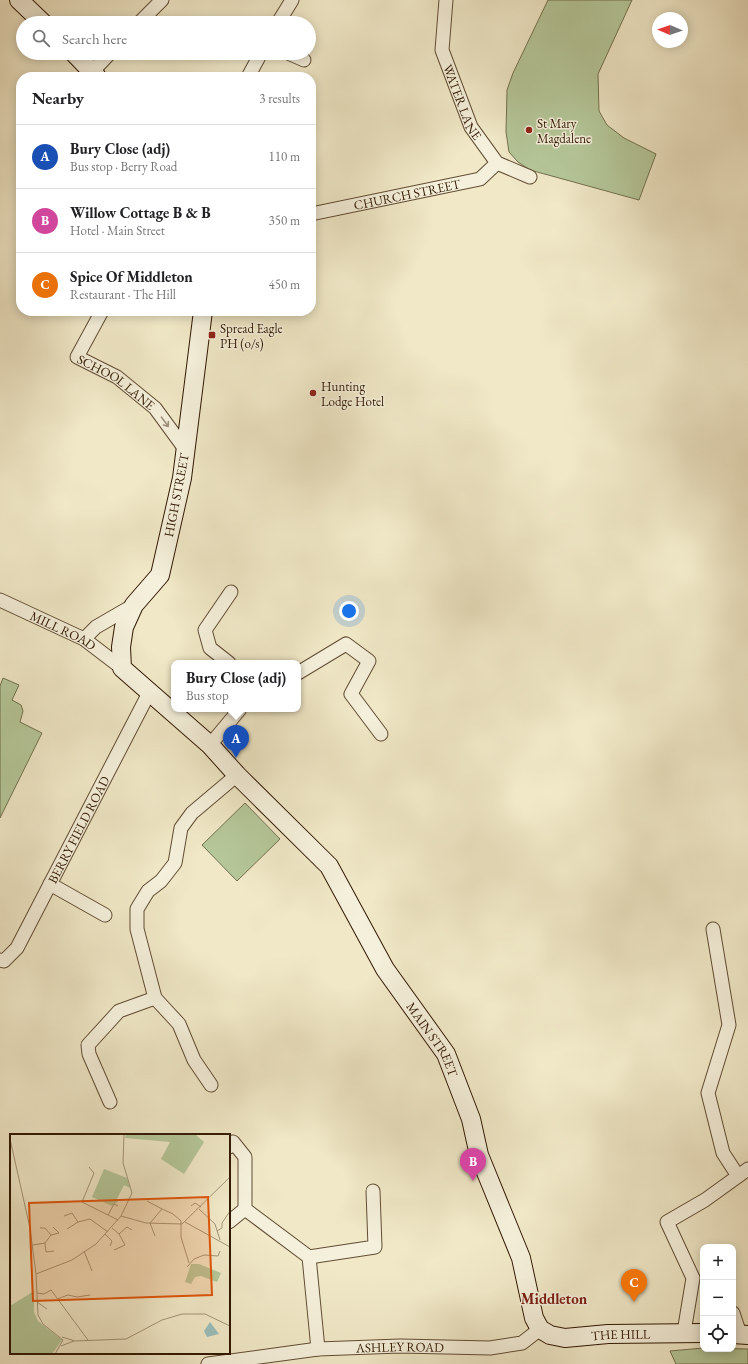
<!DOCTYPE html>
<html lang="en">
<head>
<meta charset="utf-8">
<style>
	:root { --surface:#fff; --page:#f2f2f2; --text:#202124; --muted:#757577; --line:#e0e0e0; --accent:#8f2418 }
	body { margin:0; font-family:"EB Garamond",serif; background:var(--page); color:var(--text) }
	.controls { position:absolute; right:12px; bottom:12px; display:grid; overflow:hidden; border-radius:8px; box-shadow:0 2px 10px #0003 }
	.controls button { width:36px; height:36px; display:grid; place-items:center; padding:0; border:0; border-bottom:1px solid var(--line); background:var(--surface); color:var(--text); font:20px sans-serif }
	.compass { position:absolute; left:652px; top:12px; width:36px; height:36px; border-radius:50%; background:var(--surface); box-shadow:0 2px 10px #0003; rotate:272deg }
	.you { position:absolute; left:349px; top:611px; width:14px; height:14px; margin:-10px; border:3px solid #fff; border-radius:50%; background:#1a73e8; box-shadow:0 0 0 6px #1a73e833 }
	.badge { display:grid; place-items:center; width:26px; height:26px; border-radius:50%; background:var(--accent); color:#fff; font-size:13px; font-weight:700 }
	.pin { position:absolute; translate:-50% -33px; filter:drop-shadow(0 1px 2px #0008) }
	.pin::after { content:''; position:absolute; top:21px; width:14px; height:12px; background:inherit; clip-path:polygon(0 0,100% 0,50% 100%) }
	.popup { position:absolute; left:171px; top:660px; width:130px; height:52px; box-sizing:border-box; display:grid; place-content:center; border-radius:8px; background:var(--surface); filter:drop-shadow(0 1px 3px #0005); font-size:13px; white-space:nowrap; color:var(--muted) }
	.popup b { font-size:15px; color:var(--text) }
	.popup::after { content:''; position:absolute; left:50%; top:100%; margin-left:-8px; border:8px solid transparent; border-top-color:var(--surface) }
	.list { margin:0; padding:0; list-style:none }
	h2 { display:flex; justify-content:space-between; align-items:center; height:52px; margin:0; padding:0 16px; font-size:17px }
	h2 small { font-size:13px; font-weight:400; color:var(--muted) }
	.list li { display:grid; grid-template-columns:26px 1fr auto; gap:12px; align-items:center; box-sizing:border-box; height:64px; padding:0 16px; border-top:1px solid var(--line) }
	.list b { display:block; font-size:15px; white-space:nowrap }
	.list p { margin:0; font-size:13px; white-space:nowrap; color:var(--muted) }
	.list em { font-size:13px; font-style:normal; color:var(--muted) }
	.icon { flex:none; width:22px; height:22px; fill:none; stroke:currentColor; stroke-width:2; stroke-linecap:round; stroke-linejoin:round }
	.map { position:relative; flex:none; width:748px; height:1364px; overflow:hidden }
	.search { position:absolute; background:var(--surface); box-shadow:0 2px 10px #0003; left:16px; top:16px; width:300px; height:44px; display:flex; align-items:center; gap:10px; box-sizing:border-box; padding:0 14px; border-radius:22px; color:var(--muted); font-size:15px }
	.panel { position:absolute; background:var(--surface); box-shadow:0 2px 10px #0003; left:16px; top:72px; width:300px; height:244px; border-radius:16px }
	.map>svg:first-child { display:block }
	.green { fill:#b5c799; stroke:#73704e }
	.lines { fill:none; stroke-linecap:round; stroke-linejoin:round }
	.street-casing { stroke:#614d34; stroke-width:15 }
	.secondary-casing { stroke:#311903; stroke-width:20 }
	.street { stroke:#f5f0db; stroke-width:13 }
	.secondary { stroke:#f5f0db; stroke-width:18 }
	.oneway { stroke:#9d8f7a }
	.poi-dot { fill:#8f2418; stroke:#f5f0db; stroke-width:1.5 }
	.labels { text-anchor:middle; stroke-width:3; stroke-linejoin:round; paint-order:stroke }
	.street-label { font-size:13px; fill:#311903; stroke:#f5f0db }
	.poi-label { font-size:13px; fill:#311903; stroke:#f5f0db; text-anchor:start }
	.quarter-label { font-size:15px; font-weight:bold; fill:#7a1f14; stroke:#f5f0db }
	.inset-road { fill:none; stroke:#a49579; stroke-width:1 }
	.view { fill:#df560c; fill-opacity:0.15; stroke:#df560c; stroke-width:2 }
	.inset-edge { fill:none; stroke:#311903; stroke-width:2 }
</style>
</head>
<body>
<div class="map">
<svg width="748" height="1364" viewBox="0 0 748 1364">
	<rect width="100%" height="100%" fill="#f0e8c7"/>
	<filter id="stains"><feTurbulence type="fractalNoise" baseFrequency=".005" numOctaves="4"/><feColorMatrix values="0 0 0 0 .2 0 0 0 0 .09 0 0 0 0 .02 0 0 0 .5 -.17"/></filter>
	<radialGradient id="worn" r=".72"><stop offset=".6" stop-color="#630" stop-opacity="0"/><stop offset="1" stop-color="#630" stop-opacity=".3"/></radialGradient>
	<path class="green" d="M548 0H632L598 74 599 111 607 125 624 138 656 154 639 200 530 170 518 162 509 152 506 132 507 90 513 73Z
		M3 678 19 685 12 700 21 705 23 711 20 722 42 733 0 818V686Z
		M245 803 280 839 237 881 202 845Z
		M703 1348 748 1349V1364H676L670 1351Z"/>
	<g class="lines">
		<g class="street-casing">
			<g id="street">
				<path id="s1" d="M446 0 442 50 471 127 497 163 530 177"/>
				<path d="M139 23 162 0"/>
				<path d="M278 23 292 0"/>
				<path d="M288 53 304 60"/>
				<path d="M93 71 110 53"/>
				<path d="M248 77 261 53"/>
				<path id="s2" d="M311 214 480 179 497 163"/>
				<path id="s3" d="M102 311 77 357 117 377 155 408 185 449"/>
				<path id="s4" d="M0 600 84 639 122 668"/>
				<path d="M84 639 96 627 134 605"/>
				<path d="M229 663 210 648 205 630 231 592"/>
				<path d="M298 673 346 644 369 661 351 694 381 734"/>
				<path d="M210 745 240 709"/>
				<path d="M50 884 105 915"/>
				<path d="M713 929 729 1025 708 1093 723 1153 738 1176"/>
				<path id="s5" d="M0 960 4 961 17 948 150 691"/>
				<path d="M211 1085 194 1060 179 1024 155 998 137 929V909L148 891 161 881 175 863 181 828 192 813 237 775"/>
				<path d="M110 1102 89 1054 88 1045 119 1011 155 998"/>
				<path d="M229 1147 233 1142 245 1157V1209L309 1257 318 1349"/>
				<path d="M229 1222 245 1209"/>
				<path d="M309 1257 375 1247 373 1191"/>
				<path d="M733 1313 740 1334"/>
				<path d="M684 1332 693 1278 667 1222 705 1200 748 1169"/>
				<path id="s6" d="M208 1364 318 1349 400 1346 490 1348 522 1343 540 1329"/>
			</g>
		</g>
		<g class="secondary-casing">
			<g id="secondary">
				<path d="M19 0 43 23"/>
				<path d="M74 53 97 77"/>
				<path id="s7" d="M203 311 182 478 160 575 134 605 124 627 121 647 122 668 210 745 237 775 329 866 385 969 446 1054 471 1119 479 1155 521 1258 534 1318 540 1329 550 1335 565 1338 608 1334 703 1333"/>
				<path d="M733 1334 748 1335"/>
			</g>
		</g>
		<use href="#street" class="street"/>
		<use href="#secondary" class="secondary"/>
	</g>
	<defs><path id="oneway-shaft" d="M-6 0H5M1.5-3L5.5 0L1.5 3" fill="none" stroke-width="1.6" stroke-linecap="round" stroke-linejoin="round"/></defs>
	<use class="oneway" href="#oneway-shaft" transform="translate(165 422) rotate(54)"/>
	<g class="poi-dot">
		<circle cx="529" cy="130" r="4"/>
		<rect x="208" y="331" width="8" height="8" rx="2"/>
		<circle cx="313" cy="393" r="4"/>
	</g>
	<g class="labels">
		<g class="street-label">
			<text dy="5" stroke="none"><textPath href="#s1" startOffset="106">WATER LANE</textPath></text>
			<text dy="5" stroke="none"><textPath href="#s2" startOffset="98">CHURCH STREET</textPath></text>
			<text dy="5" stroke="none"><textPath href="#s3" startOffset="99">SCHOOL LANE</textPath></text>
			<text transform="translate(176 495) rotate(-79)" y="5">HIGH STREET</text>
			<text dy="5" stroke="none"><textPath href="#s4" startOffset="70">MILL ROAD</textPath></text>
			<text dy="5" stroke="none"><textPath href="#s5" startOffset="156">BERRY FIELD ROAD</textPath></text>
			<text dy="5" stroke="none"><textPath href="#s7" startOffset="862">MAIN STREET</textPath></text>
			<text dy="5" stroke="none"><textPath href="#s7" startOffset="1256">THE HILL</textPath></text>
			<text dy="5" stroke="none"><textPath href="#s6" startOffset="193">ASHLEY ROAD</textPath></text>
		</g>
		<g class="poi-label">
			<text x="537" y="128">St Mary<tspan x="537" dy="15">Magdalene</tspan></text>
			<text x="220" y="333">Spread Eagle<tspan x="220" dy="15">PH (o/s)</tspan></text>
			<text x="321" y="391">Hunting<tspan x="321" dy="15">Lodge Hotel</tspan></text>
		</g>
		<g class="quarter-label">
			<text x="554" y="1304">Middleton</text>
		</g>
	</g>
	<g transform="translate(10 1134)">
		<rect width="220" height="220" fill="#f0e8c7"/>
		<path d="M116 0H185L194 8 174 40 151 25 160 8 115 4ZM94 35 117 44 120 54 114 51 107 65 108 68 102 72 82 63ZM181 130H189L211 139 207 148 191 142 185 143 181 150 175 148ZM24 157V178L28 187 52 206 42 220H0V172Z" fill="#b5c799"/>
		<path d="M200 188 209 200 197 203 194 197Z" fill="#9cbfbd"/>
		<path class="inset-road" d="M0 5 20 94 26 140M79 33 84 39 72 68 108 86M137 67 152 75M181 72 185 69 191 73M189 75 205 90 210 106M98 81 104 70 108 72M54 82 62 79 68 88M111 82 122 59 113 29 114 0M175 88 220 113M30 94H35L41 101M102 94 109 100 115 111 104 116M57 95 68 88 80 85 98 98M207 97 212 94V89L220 77M95 100 102 107 100 112M109 100 117 93 122 96M145 102 140 89 152 75 163 80 171 87V103L179 129M35 109 36 118 44 117M23 111 35 109 41 101 49 99 43 93M74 117 82 137M177 133 184 125 194 121 208 122 210 117M27 159 34 160 41 156 78 206M47 165 58 161 67 163 80 161M27 168 37 175M52 203 65 207 116 205 152 186 172 180H195L220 192M51 212 64 207M45 220 53 206 33 190 28 181 26 140 62 126 86 110 111 82 136 89 172 90 220 43"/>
		<path class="view" d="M198 63 202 161 23 167 19 69Z"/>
		<rect width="220" height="220" class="inset-edge"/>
	</g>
	<rect width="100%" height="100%" filter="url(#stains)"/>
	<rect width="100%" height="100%" fill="url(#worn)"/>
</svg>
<div class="controls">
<button>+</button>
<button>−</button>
<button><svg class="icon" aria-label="locate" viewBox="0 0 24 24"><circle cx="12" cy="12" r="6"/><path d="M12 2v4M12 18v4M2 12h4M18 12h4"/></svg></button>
</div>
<svg class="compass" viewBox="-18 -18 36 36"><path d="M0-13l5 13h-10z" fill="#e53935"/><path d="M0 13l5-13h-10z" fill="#757577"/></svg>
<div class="you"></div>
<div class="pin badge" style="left:236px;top:758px;background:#1a4fb4">A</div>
<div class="popup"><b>Bury Close (adj)</b>Bus stop</div>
<div class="pin badge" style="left:473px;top:1181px;background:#d1479c">B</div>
<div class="pin badge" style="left:634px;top:1302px;background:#e8710a">C</div>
<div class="search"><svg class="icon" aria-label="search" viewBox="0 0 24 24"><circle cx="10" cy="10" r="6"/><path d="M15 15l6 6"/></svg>Search here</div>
<section class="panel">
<h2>Nearby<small>3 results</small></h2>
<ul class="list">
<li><span class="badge" style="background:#1a4fb4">A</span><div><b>Bury Close (adj)</b><p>Bus stop · Berry Road</p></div><em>110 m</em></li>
<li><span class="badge" style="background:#d1479c">B</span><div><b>Willow Cottage B &amp; B</b><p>Hotel · Main Street</p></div><em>350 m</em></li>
<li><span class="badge" style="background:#e8710a">C</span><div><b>Spice Of Middleton</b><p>Restaurant · The Hill</p></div><em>450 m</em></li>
</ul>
</section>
</div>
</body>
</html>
